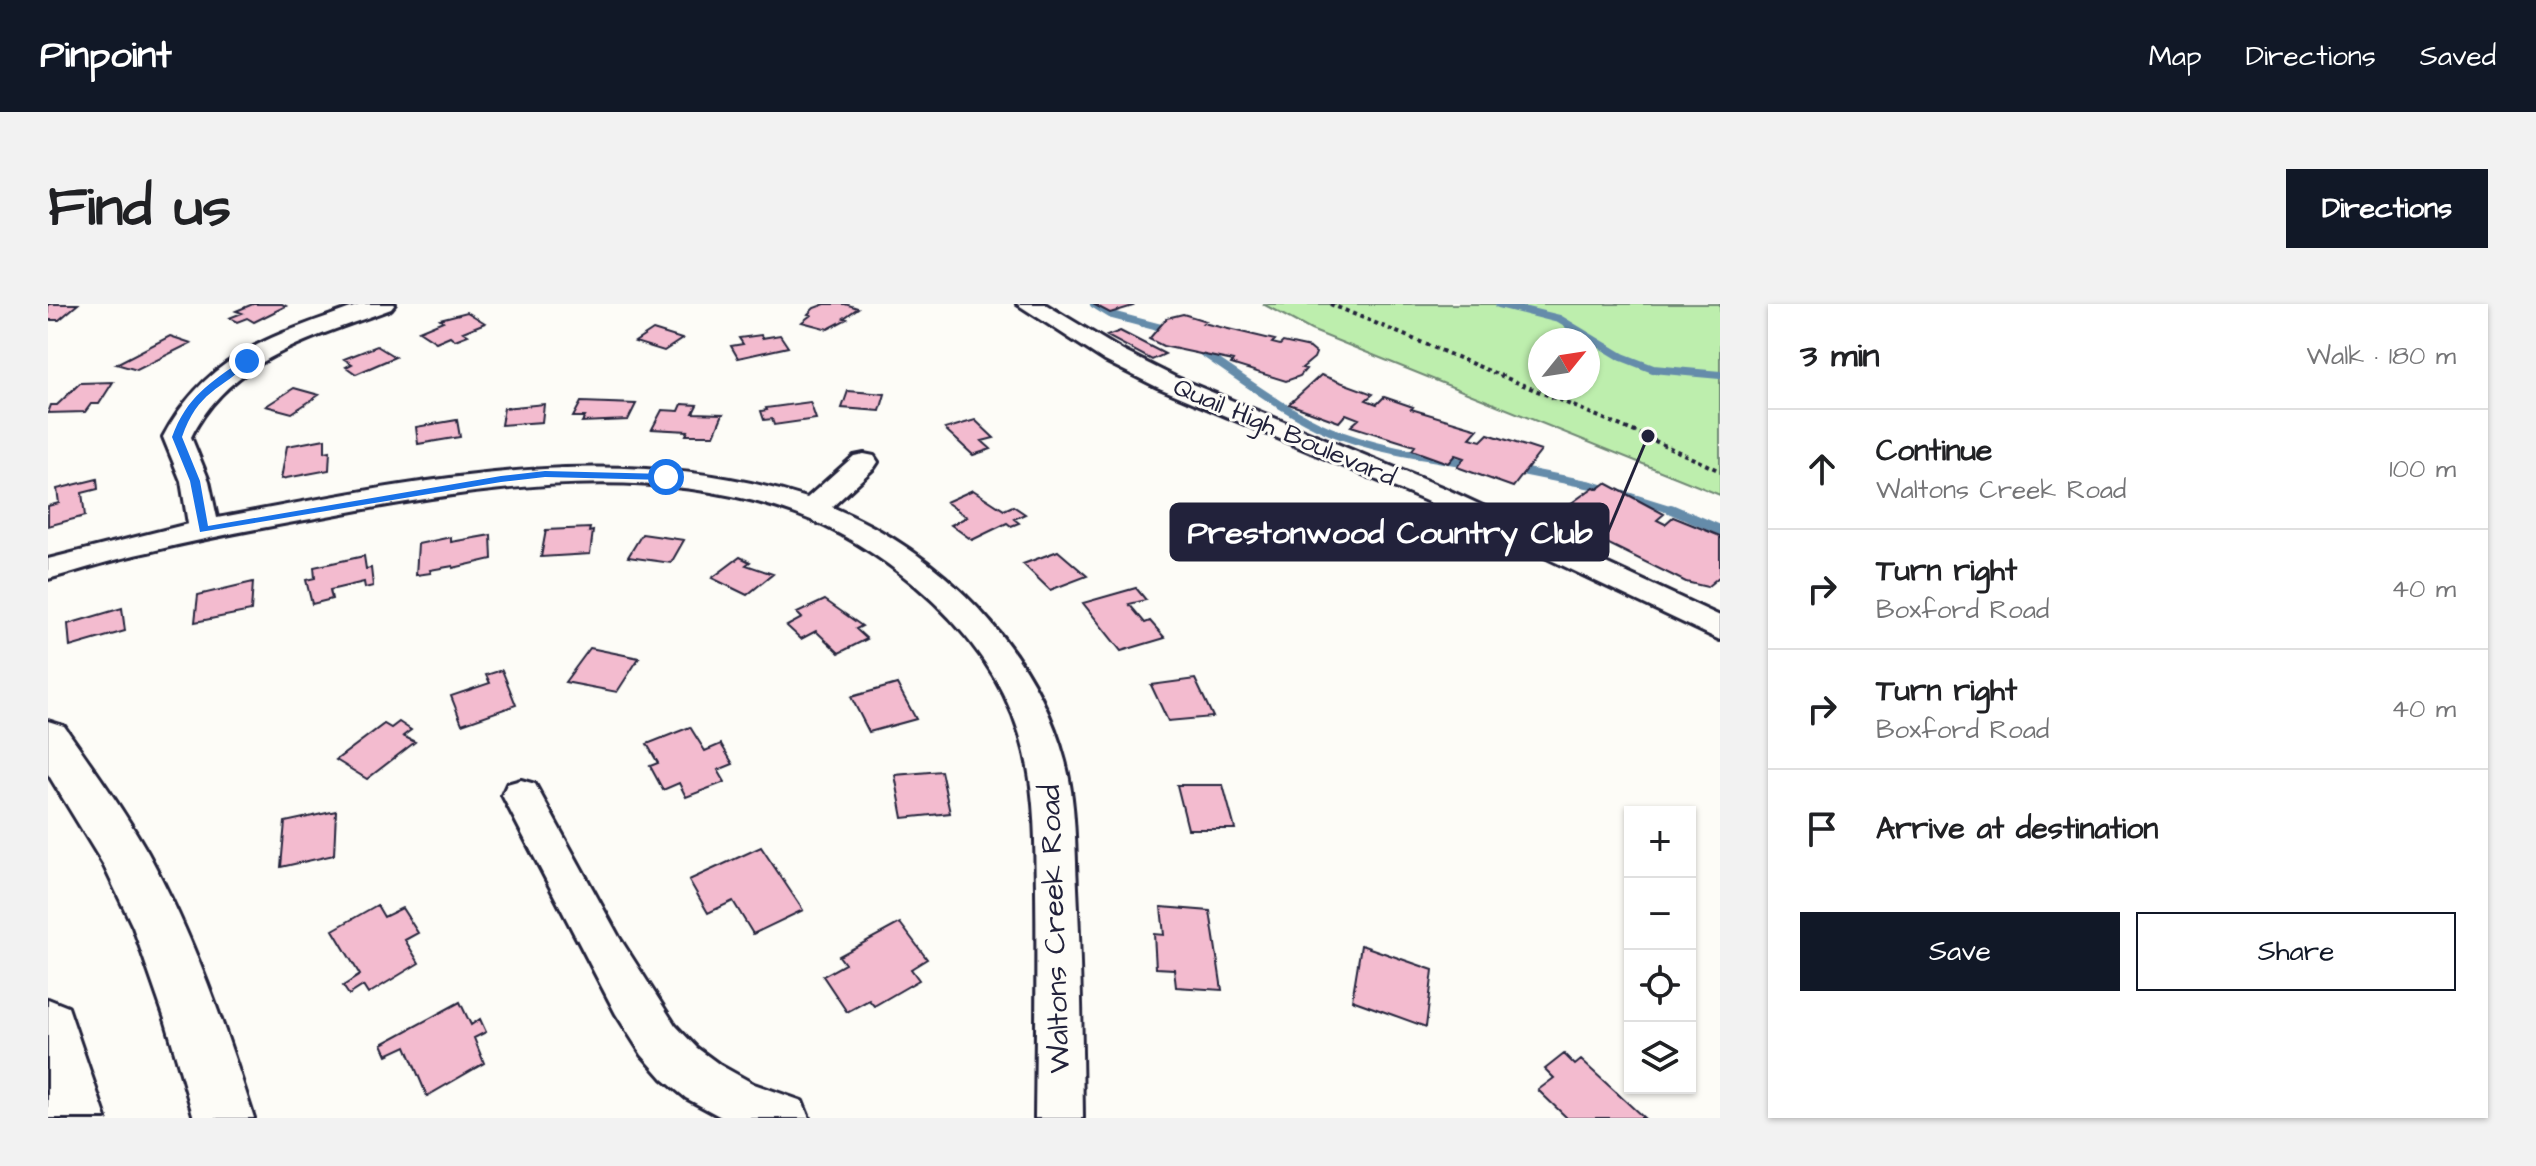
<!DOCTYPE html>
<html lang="en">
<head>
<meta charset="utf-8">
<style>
	:root { --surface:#fff; --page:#f2f2f2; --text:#202124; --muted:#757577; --line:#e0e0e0; --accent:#111827 }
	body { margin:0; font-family:"Architects Daughter",sans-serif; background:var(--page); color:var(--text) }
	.controls { position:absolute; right:24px; bottom:24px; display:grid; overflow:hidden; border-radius:0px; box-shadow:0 2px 6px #0004 }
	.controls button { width:72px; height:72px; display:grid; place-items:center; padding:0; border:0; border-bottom:2px solid var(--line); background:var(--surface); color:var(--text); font:40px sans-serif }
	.compass { position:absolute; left:1480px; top:24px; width:72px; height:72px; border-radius:50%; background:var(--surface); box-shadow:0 2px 6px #0004; rotate:60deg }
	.stop { position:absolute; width:24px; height:24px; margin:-18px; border:6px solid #1a73e8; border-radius:50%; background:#fff }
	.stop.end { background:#1a73e8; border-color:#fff; box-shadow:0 2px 8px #0008 }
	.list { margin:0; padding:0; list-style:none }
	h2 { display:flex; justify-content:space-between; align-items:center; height:104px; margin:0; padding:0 32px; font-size:34px }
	h2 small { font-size:26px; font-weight:400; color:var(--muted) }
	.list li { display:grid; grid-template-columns:52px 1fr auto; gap:24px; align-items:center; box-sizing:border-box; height:120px; padding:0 32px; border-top:2px solid var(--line) }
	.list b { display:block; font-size:30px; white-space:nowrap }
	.list p { margin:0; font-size:26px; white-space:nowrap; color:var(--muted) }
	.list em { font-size:26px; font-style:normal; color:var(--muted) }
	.actions { display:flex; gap:16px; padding:24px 32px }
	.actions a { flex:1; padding:18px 0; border:2px solid var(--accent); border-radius:0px; text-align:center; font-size:28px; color:var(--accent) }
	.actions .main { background:var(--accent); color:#fff }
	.icon { flex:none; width:44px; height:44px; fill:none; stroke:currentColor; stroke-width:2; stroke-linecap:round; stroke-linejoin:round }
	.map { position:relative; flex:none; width:1672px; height:814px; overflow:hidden; border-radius:0px }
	header { display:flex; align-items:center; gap:48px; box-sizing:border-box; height:112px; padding:0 40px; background:var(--accent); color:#fff }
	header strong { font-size:38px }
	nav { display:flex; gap:44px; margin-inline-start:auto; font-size:28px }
	.intro { display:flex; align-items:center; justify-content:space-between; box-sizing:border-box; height:192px; padding:0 48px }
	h1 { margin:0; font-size:56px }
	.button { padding:20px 36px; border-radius:0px; background:var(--accent); color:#fff; font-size:28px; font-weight:700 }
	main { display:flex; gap:48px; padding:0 48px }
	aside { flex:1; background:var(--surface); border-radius:0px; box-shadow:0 2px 6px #0004 }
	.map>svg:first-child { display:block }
	.green { fill:#bdeead; stroke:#708874; stroke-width:2; fill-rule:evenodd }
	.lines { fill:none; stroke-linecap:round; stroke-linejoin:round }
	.stream-far1 { stroke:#658caa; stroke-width:8 }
	.stream { stroke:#658caa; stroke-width:10 }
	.building { fill:#f3bbcf; stroke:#22223b; stroke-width:2 }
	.street-casing { stroke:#22223b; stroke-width:6 }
	.secondary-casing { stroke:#22223b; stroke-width:6 }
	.path { stroke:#22223b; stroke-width:4; stroke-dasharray:4 4; stroke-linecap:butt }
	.street { fill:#fdfcf7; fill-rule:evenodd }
	.secondary { fill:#fdfcf7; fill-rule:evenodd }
	.route { fill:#1a73e8 }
	.labels { text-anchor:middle; stroke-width:6; stroke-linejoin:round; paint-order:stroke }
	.far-street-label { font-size:26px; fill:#22223b; stroke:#fdfcf7 }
	.street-label { font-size:30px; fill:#22223b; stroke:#fdfcf7 }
	.leader { fill:none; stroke:#22223b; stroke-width:3 }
	.callout-dot { fill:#22223b; stroke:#fdfcf7; stroke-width:3 }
	.callout { fill:#22223b; stroke:#22223b; stroke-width:3 }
	.callout-label { font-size:32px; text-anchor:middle; font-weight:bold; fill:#fff }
</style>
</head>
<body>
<header>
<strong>Pinpoint</strong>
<nav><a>Map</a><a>Directions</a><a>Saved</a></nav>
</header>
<div class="intro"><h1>Find us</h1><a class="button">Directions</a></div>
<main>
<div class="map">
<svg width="1672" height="814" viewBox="0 0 1672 814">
	<rect width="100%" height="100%" fill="#fdfcf7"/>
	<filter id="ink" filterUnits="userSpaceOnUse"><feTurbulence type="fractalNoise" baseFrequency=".0125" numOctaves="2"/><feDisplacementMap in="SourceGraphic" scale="16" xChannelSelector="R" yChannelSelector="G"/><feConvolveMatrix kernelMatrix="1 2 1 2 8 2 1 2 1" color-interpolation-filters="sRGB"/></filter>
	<g filter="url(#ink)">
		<path class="green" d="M1215 0H1672V191L1263 26ZM1492 36H1540V84H1492Z"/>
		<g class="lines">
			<path class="stream-far1" d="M1046 0 1064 11 1125 27
				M1451 0 1511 15 1574 53 1605 65 1672 71
				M1151 46C1194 74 1235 107 1282 127 1328 146 1377 152 1426 160
				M1463 165 1544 181 1628 207"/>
			<path class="stream" d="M1623 205 1672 226"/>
		</g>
		<path class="building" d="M0 0H30L11 16H0Z
			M205 0H234L238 2 206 18 199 14 189 18 181 14 194 9 188 7Z
			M777 0H797L810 4 796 14 799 15 780 25 754 18 763 11 760 10 766 4Z
			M1045 0H1083L1085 2 1062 9Z
			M419 8 437 19 415 28 420 31 407 36 402 32 388 38 371 27 395 17 392 15Z
			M1135 10 1158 17 1155 19 1227 36 1224 39 1232 41 1235 38 1262 44 1268 49 1266 54 1254 64 1258 65 1252 72 1238 77 1183 60 1185 57 1115 42 1101 35 1119 14Z
			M605 26 634 35 616 47 587 38Z
			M1072 27 1117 50 1104 56 1059 32Z
			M713 31 714 34 732 31 740 43 690 54 683 42 695 40 691 34Z
			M122 32 143 39 89 66 68 60Z
			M329 42 347 53 308 70 298 63 304 60 296 55Z
			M1273 71 1325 90 1318 96 1329 100 1336 93 1365 103 1363 105 1430 125 1422 134 1433 137 1440 130 1493 147 1465 183 1409 163 1416 154 1407 151 1400 159 1364 146 1367 142 1303 122 1311 115 1298 110 1291 118 1241 100Z
			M65 78 51 100H43L37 108 0 109 3 101H9L32 79Z
			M246 84 271 91 244 109 218 102Z
			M800 87 837 90 832 107 794 104Z
			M533 98 588 100 580 116 534 118 537 113H525Z
			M762 98 768 115 726 121 724 115 716 116 713 107 719 106 718 104Z
			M496 100 494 118 453 121 456 104Z
			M634 100 649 101 645 109 675 110 666 131H638L640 127 604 125 614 106 631 107Z
			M409 116 412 133 370 140 368 123Z
			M927 116 946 134 934 137 943 145 925 151 897 125Z
			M277 135V148L282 147 281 166 233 175 239 142Z
			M49 175 50 185 34 189 37 212 0 222V202L11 199 9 185Z
			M1558 179 1616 210 1609 216 1617 220 1625 213 1672 232V272L1659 283 1638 278 1520 220 1508 210 1546 183 1550 185Z
			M925 186 956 206 965 202 977 210 966 215 971 219 963 222 959 219 924 236 903 221 919 213 898 198Z
			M542 224 541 228 545 227 542 250 493 253 498 226Z
			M594 230 636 236 623 259 580 253Z
			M443 231 444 255 405 264V262L382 266 383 269 368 271 370 240 403 233V238Z
			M1010 247 1039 272 1002 286 975 260Z
			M316 252 318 265 323 264 325 282 317 284 316 278 282 286 284 295 264 300 258 276 267 274 266 263Z
			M692 253 702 258 698 261 725 270 699 291 664 274Z
			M205 278 203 307 147 318 150 291Z
			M1088 284 1098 296 1081 300 1097 319 1102 317 1117 334 1073 347 1035 299Z
			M777 296 814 322 808 325 819 335 791 349 768 327 753 335 739 322 754 314 749 309Z
			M74 304 77 327 22 343 20 320Z
			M542 344 591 354 569 388 517 378Z
			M454 366 468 401 414 420 403 392 442 379 438 371Z
			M1147 375 1165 413 1120 417 1103 381Z
			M849 380 868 415 821 428 803 393Z
			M351 418 363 426 355 432 367 438 319 475 288 456 336 420 343 424Z
			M642 423 657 447 673 440 685 460 670 466 677 478 638 493 631 479 615 486 602 462 610 459 599 440Z
			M893 467 902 509 855 514 847 471Z
			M1129 481H1175L1187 525H1140Z
			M288 507 286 551 233 563 237 518Z
			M713 543 755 606 705 630 685 597 660 609 641 576Z
			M329 601 336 613 354 604 370 629 357 636 371 659 320 690 315 682 301 691 295 682 312 671 285 626Z
			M1113 603 1162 607 1174 686 1128 683 1126 665 1108 664 1106 630 1116 631Z
			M852 619 879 655 863 665 871 676 826 702 821 696 799 708 775 672 797 660 791 652Z
			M1313 641 1385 666 1378 723 1304 696Z
			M412 698 423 721 432 715 438 728 426 734 436 759 379 792 358 742 339 751 334 740Z
			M1516 750 1527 761 1533 756 1596 814H1519L1490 786 1506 774 1497 765Z"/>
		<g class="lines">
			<g class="street-casing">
				<path id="street" d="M314 0H347L343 5C266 34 182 54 143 133L161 177 169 214C362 178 566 132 759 194L806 152 816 150 826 152 830 158 826 164 784 203C892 248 987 343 1017 457 1028 498 1027 542 1029 584 1033 661 1034 737 1035 814H987C988 738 989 661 988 585 987 533 988 482 972 431 954 372 915 322 868 282 832 252 792 226 748 210 604 158 442 182 295 209 230 221 164 232 100 248 66 255 33 266 0 275V255L140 220 133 177 115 133C161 47 229 31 314 0Z
					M969 0H997L1075 47 1127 73 1396 184 1672 312V336L1376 196 1109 83 1057 57Z
					M473 476 487 480 571 633 627 721 649 744 672 761 706 780 754 797 761 814H675L638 794 615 775 594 751 568 710 454 491 459 480Z"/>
			</g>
			<g class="secondary-casing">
				<path id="secondary" d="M0 417 16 422C45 463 75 505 100 549 146 633 177 723 206 814H146L118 718 85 623 55 560 0 470Z
					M0 695 20 703 58 814H0Z"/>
			</g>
			<path class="path" d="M1282 0 1592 130 1672 167"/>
			<use href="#street" class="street"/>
			<use href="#secondary" class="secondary"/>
		</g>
	</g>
	<path class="route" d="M196 55 204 57C172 86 150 87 134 133L152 177 160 222 453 172 497 167 618 170 623 173 618 176 497 173 453 178 152 228 142 177 124 133C139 92 162 79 196 55Z"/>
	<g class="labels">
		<g class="far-street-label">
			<text transform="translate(1237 127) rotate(23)" y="9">Quail High Boulevard</text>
		</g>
		<g class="street-label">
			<text transform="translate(1006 625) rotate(-92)" y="10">Waltons Creek Road</text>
		</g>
	</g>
	<path class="leader" d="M1600 132L1560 228"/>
	<circle class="callout-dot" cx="1600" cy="132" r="8"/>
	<rect class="callout" x="1123" y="200" width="437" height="56" rx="8"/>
	<g class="callout-label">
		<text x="1342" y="239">Prestonwood Country Club</text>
	</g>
</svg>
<div class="controls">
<button>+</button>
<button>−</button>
<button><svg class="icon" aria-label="locate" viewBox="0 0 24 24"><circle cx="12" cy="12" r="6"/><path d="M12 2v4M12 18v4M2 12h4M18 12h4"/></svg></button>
<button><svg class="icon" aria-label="layers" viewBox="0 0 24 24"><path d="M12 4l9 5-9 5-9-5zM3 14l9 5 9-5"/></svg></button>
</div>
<svg class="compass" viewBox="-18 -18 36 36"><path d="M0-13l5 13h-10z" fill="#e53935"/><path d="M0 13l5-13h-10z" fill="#757577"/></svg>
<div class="stop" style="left:618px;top:173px"></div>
<div class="stop end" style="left:199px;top:57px"></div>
</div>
<aside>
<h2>3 min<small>Walk · 180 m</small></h2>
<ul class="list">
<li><svg class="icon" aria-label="ahead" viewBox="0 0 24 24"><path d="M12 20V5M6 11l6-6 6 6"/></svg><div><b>Continue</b><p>Waltons Creek Road</p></div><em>100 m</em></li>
<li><svg class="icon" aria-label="right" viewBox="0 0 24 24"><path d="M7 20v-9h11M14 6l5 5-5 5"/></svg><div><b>Turn right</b><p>Boxford Road</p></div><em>40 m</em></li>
<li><svg class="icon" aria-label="right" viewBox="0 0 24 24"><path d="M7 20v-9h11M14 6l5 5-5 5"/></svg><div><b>Turn right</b><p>Boxford Road</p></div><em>40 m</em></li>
<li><svg class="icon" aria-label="arrive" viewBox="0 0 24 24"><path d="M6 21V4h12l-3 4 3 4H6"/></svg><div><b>Arrive at destination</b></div></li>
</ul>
<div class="actions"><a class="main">Save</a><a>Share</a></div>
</aside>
</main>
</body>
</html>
